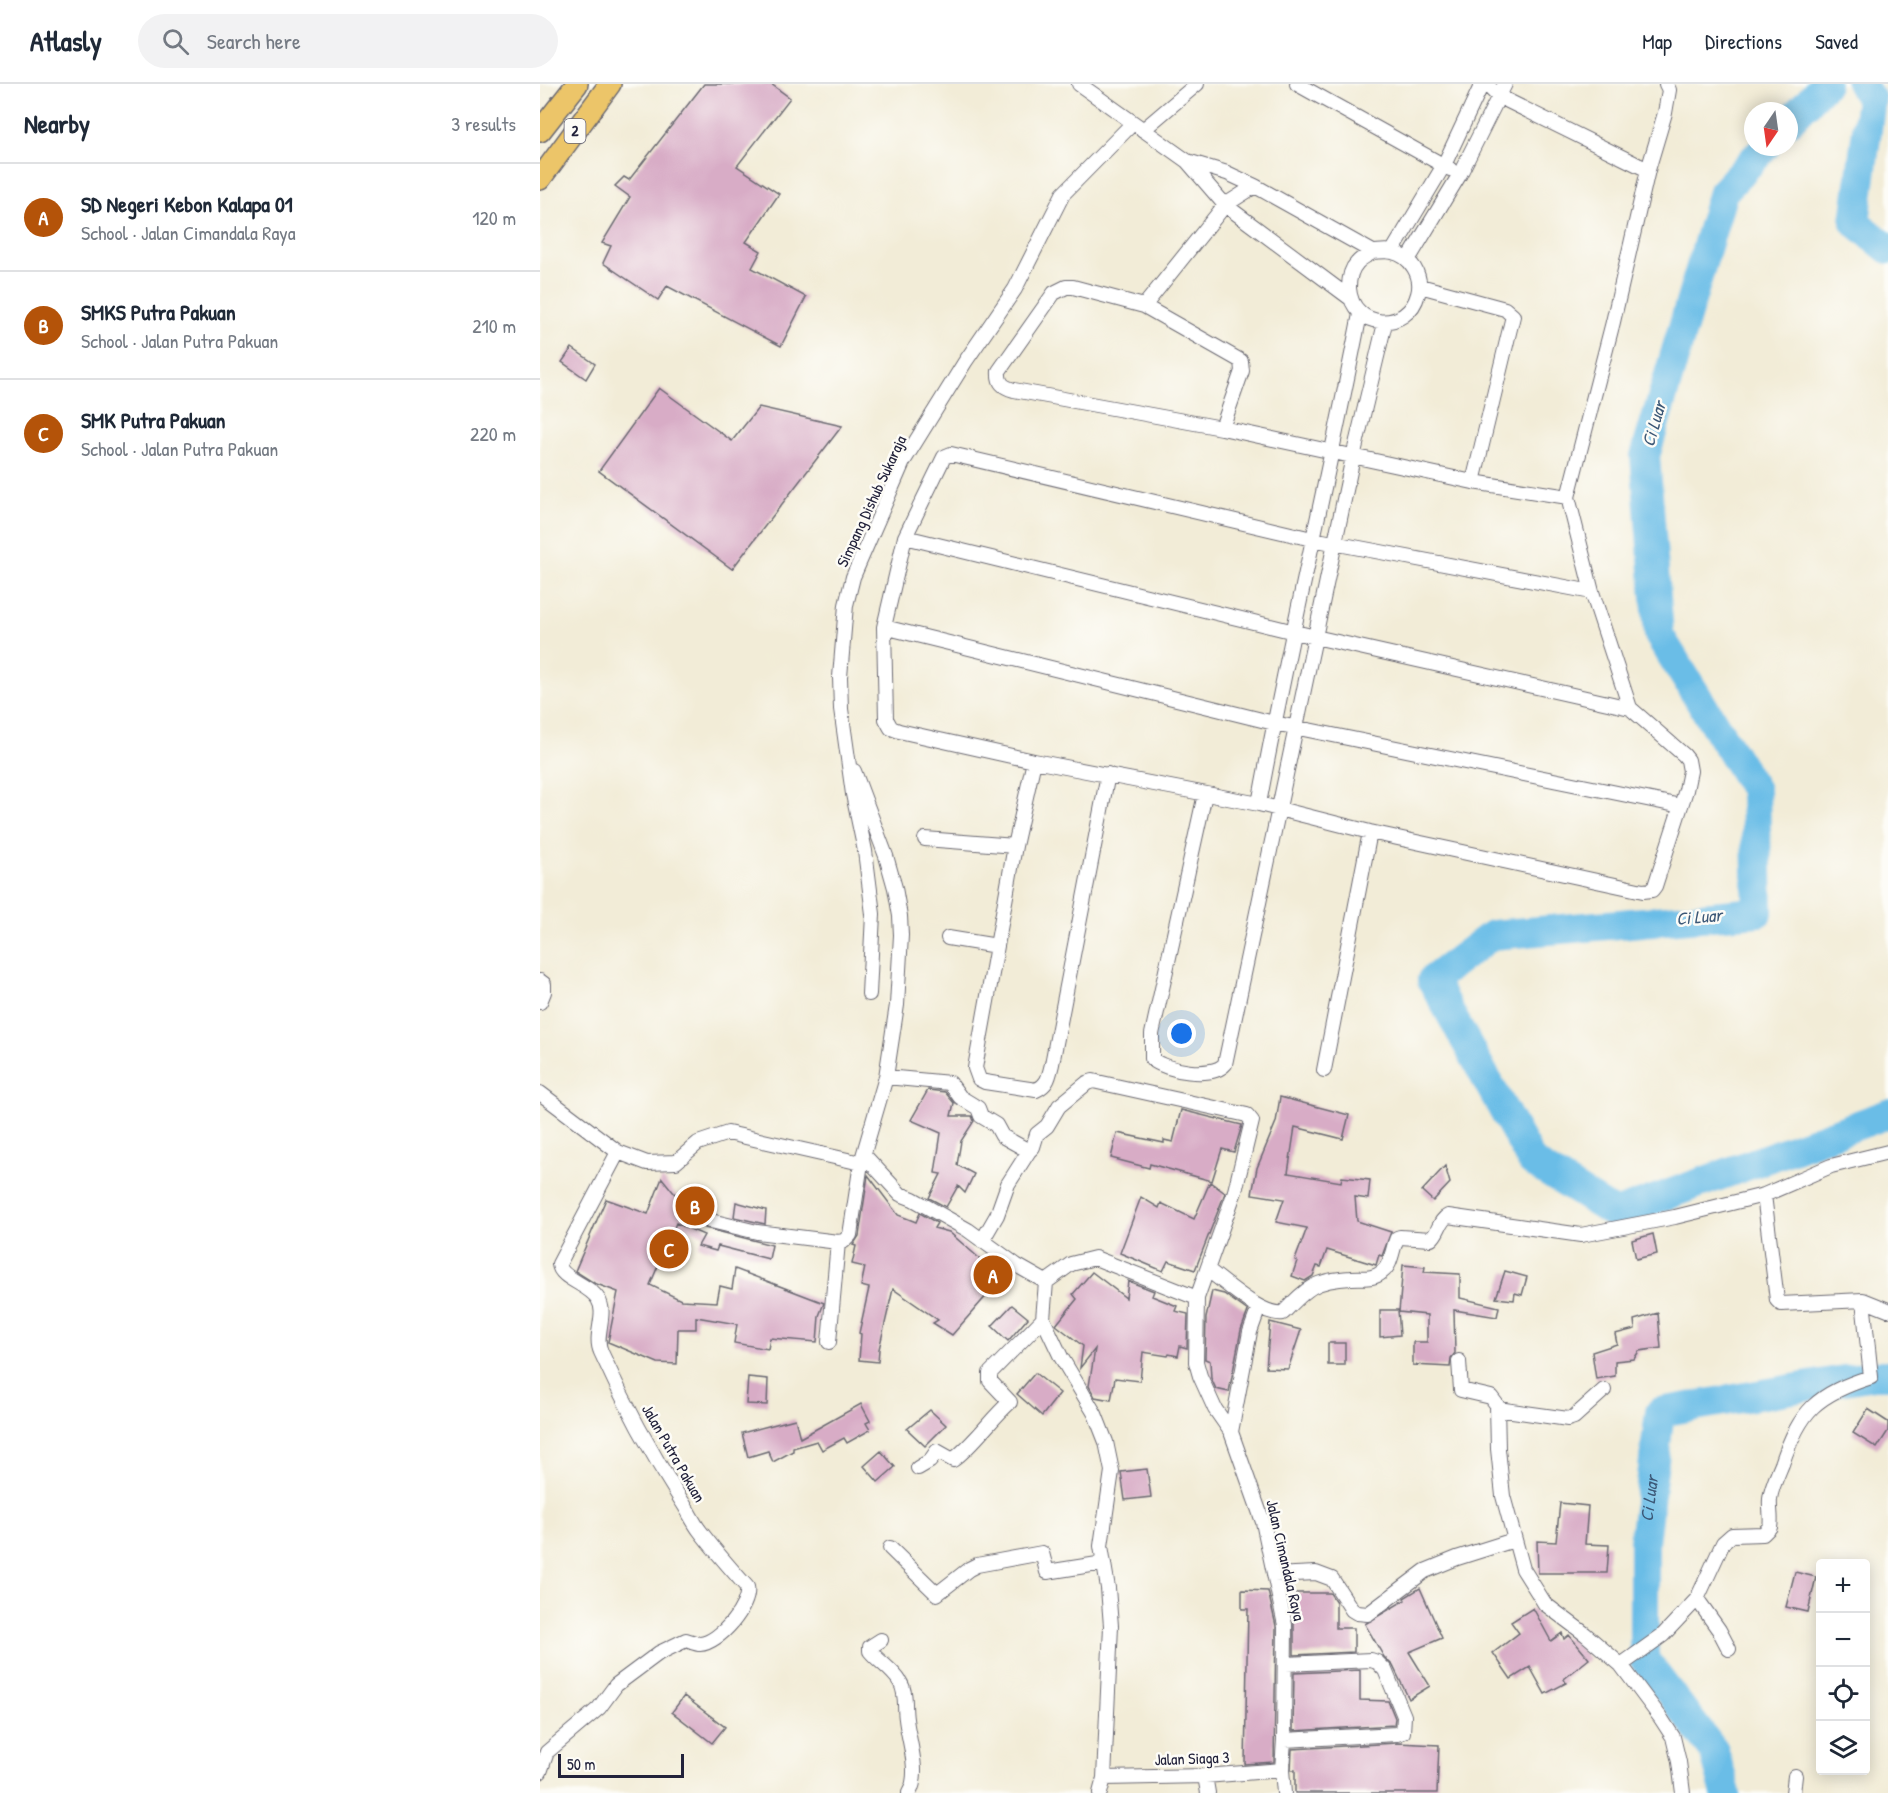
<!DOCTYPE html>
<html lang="en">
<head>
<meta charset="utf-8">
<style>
	:root { --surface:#fff; --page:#f2f2f3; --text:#1f2937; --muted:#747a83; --line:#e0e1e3; --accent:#b45309 }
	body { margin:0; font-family:"Patrick Hand",sans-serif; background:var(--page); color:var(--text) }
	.controls { position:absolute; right:18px; bottom:18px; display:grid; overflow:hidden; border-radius:6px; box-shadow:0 3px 15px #0003 }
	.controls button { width:54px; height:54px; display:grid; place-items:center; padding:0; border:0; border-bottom:2px solid var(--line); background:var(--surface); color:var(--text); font:30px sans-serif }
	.compass { position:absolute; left:1204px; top:18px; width:54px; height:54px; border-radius:50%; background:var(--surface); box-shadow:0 3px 15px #0003; rotate:193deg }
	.scale { position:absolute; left:18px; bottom:15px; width:126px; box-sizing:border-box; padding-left:6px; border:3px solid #22223b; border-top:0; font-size:16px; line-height:21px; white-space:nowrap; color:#22223b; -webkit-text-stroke:4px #fdfcf7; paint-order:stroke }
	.you { position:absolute; left:642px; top:950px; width:21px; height:21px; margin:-15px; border:4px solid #fff; border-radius:50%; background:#1a73e8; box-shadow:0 0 0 9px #1a73e833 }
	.badge { display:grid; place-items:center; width:39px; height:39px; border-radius:50%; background:var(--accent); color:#fff; font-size:20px; font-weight:700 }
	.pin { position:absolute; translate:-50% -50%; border:3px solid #fff; box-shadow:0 2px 6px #0006 }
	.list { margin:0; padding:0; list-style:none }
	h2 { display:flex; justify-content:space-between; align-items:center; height:78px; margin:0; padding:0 24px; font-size:26px }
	h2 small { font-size:20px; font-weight:400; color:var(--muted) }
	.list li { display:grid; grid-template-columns:39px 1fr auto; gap:18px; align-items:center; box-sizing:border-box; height:108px; padding:0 24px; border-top:2px solid var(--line) }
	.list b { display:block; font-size:22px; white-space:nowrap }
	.list p { margin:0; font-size:20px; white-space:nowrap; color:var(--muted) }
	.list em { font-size:20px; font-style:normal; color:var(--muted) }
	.icon { flex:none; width:33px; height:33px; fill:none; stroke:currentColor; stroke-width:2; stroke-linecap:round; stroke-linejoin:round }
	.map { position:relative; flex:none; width:1348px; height:1709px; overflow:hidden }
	header { display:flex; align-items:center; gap:36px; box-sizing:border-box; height:84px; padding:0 30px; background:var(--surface); border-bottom:2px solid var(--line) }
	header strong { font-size:28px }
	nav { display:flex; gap:33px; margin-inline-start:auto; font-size:21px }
	.search { width:420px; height:54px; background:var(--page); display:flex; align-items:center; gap:15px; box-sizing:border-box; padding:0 21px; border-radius:33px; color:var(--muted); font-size:22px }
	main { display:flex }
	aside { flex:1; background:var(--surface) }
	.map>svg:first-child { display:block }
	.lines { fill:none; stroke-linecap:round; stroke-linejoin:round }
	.river { stroke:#6bbde7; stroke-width:30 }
	.building { fill:#d8acc6 }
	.minor-casing { stroke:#6b6972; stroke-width:16 }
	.trunk-casing { stroke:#6b6972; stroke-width:24 }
	.minor { stroke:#fff; stroke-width:14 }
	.trunk { stroke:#ecc569; stroke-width:21 }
	.labels { text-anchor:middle; stroke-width:5; stroke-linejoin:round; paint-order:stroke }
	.shield { fill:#fdfcf7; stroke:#646373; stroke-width:1.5 }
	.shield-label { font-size:15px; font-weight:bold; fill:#22223b }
	.street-label { font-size:16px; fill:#22223b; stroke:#fdfcf7 }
	.water-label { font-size:18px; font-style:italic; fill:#3c5877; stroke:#fdfcf7 }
</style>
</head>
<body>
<header>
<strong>Atlasly</strong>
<div class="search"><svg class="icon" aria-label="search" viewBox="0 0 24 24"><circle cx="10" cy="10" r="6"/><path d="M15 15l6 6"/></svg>Search here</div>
<nav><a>Map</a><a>Directions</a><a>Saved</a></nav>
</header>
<main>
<aside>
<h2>Nearby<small>3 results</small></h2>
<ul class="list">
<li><span class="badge">A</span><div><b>SD Negeri Kebon Kalapa 01</b><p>School · Jalan Cimandala Raya</p></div><em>120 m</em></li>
<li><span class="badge">B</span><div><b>SMKS Putra Pakuan</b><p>School · Jalan Putra Pakuan</p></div><em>210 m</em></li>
<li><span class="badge">C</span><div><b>SMK Putra Pakuan</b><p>School · Jalan Putra Pakuan</p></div><em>220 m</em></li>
</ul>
</aside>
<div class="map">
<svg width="1348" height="1709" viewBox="0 0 1348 1709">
	<rect width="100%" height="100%" fill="#fdfcf7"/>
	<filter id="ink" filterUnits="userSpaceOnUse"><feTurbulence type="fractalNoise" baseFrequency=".0167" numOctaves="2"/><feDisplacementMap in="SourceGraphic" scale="12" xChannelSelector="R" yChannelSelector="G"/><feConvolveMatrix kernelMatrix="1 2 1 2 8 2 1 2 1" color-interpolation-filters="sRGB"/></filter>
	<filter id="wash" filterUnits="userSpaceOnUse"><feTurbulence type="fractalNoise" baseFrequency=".008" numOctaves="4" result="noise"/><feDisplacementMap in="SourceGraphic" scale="24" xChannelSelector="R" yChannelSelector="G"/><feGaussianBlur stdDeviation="1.35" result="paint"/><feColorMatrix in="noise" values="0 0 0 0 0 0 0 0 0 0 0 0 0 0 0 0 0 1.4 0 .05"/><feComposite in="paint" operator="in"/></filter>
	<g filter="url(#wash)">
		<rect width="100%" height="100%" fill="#f2ecd7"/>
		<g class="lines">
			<g class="river">
				<path d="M1321 0 1331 15 1315 138 1348 165"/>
				<path d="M1249 38 1285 0"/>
				<path d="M1225 63 1183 108 1105 372 1119 551 1215 706 1218 828 952 851 892 896 992 1078 1075 1130 1348 1030"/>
				<path id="s1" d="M1186 1709 1174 1667 1104 1575V1458L1120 1328 1333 1291H1348"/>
			</g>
		</g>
		<g id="blocks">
			<path class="building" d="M164 0H231L250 14 197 82 239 110 206 158 221 167 212 184 266 213 241 262 127 202 118 216 63 179 71 162 62 159 90 113 75 102 84 93 89 96Z
				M32 264 55 280 46 295 22 278Z
				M119 304 192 357 219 323 302 342 192 485 59 387Z
				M388 1006 405 1008 414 1019 411 1032H432L434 1037 421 1057 417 1081 434 1090 425 1109 418 1102 406 1123 389 1114 401 1090 395 1089 401 1049 371 1036Z
				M740 1013 809 1031 803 1055 755 1043 748 1089 801 1098 802 1093 830 1096 828 1115 815 1113 817 1137 851 1148 842 1172 839 1171 836 1181 787 1166 781 1183 777 1182 773 1192 765 1197 752 1192 757 1177 755 1176 767 1144 736 1138 744 1115 712 1110 717 1084 736 1038Z
				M641 1026 702 1041 694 1068 682 1065 672 1097 610 1080 609 1084 571 1074 577 1049 624 1059V1056L633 1058Z
				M905 1082 910 1099 893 1117 882 1107Z
				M328 1091 358 1131 376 1138 380 1129 397 1139 394 1144 409 1148 462 1194 412 1251 393 1239 398 1236 353 1205 339 1265 338 1278 319 1276 321 1250 319 1249 329 1204 321 1202 325 1183 312 1180 316 1162 313 1161 319 1152Z
				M122 1094 138 1114 162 1135 165 1144 232 1161 229 1175 178 1162 176 1167 158 1162 164 1151 136 1139 110 1201 141 1216 177 1218 180 1202 192 1205 195 1185 284 1219 279 1232 277 1258 230 1254 228 1265 194 1259 197 1240 156 1233V1245H138L137 1280 118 1279 68 1258 78 1208 54 1199 35 1187 66 1115 108 1130Z
				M670 1098 685 1109 655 1186 628 1177 623 1187 580 1169 601 1113 619 1124 621 1119 654 1135Z
				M196 1118 226 1126 225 1140 194 1133Z
				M1113 1150 1117 1170 1096 1175 1092 1156Z
				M863 1181 885 1183 884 1188 920 1190V1214L959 1223 957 1233 914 1226 915 1269 911 1274 910 1283 873 1281V1258H887V1231L859 1228Z
				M965 1187 987 1193 982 1211 975 1209 974 1216 956 1214Z
				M552 1188 586 1214 588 1197 614 1207 612 1212 637 1222 635 1227 648 1230 647 1264 640 1262 638 1272 629 1270 628 1272 603 1268 600 1297 575 1294 571 1316 555 1313 549 1302 555 1265 540 1284 543 1262 516 1241 537 1215 533 1210Z
				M672 1207 684 1210 708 1227 701 1246 689 1308 676 1305 671 1294 670 1277 665 1275 666 1234Z
				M472 1221 488 1234 468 1257 452 1242Z
				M840 1226H858L860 1251 840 1253Z
				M1118 1229 1121 1264 1099 1267 1094 1275 1075 1277V1292L1056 1295 1052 1268 1077 1260 1075 1250 1095 1245 1094 1236Z
				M730 1238 761 1246 748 1285 726 1284Z
				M788 1259H805V1281H788Z
				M495 1289 520 1309 502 1332 477 1310Z
				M208 1293 228 1295 227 1321 206 1320Z
				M321 1320 330 1337 326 1339 330 1346 307 1359 304 1354 282 1366 277 1357 253 1364V1367L233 1378 228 1367 208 1373 202 1349 255 1335 260 1354Z
				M1328 1325 1348 1338V1347L1337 1364 1313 1349Z
				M390 1326 406 1341 385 1362 367 1345Z
				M341 1367 355 1383 338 1398 324 1382Z
				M607 1385 611 1413 585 1416 581 1388Z
				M1020 1419 1048 1422 1045 1460 1069 1461 1067 1489H998L997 1457 1016 1458Z
				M1255 1488 1276 1493 1268 1528 1246 1523Z
				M880 1504 902 1554 869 1568 890 1602 869 1615 853 1582 844 1573 825 1540 865 1516 864 1514Z
				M702 1506 728 1507 736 1542 734 1678 705 1680 708 1525H702Z
				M747 1509H790L796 1518V1544H814V1568L754 1571V1539Z
				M993 1524 1011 1557 1022 1549 1024 1555 1029 1551 1049 1575 1024 1595 1026 1599 1005 1610 990 1583 971 1595 953 1569 979 1549 971 1538Z
				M820 1586V1616L848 1617 855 1634 854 1641 753 1647 754 1589Z
				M144 1612 185 1643 172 1659 132 1628Z
				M857 1659 899 1661 897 1709H755V1686H751L752 1665Z"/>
		</g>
	</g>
	<g filter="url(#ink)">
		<use href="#blocks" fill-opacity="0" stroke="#6b6972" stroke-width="1.5"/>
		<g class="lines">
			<g class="minor-casing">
				<path id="minor" d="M539 0 647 77 685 121 810 214
					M757 0 910 85
					M946 0 958 12 1108 86
					M603 46 657 0
					M647 77 687 89 715 102 833 168C838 168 846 166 852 168 871 172 883 192 878 210 868 249 812 246 809 204 809 196 811 185 817 179 821 174 828 171 833 168
					M715 102 685 121 604 222 533 203H526L514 209 459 287C458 299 463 303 474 306L682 344 933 398
					M852 168 904 81 942 0
					M868 176 920 90 965 0
					M880 202 965 225 973 232 933 398 1028 413
					M604 222 701 277 702 287 682 344
					M365 453 775 553 1090 624
					M1052 508 772 455 411 370 404 373 365 453 344 543 346 635 351 644 359 647 494 677 719 720 830 748 1103 807 1112 806 1115 802 1146 706 1150 687 1148 676 1144 671 1090 624 1052 508 1028 413 1073 238 1108 86 1125 29 1129 6 1126 0
					M344 543 734 639 1141 722
					M494 677 475 762 435 984 439 995 445 998 496 1006C508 1001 509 992 512 980L568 690
					M665 710 612 950V975C626 987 672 995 685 980L813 373 845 239
					M719 720C749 556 788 394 820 230
					M385 755 475 762
					M408 854 457 862
					M0 897 4 900V908L0 918
					M329 910 333 830 325 767 313 710 301 625 300 593 306 521 313 493 363 378 425 278 475 205 523 110 593 39
					M784 986 830 748
					M346 993 410 999 420 1013 438 1024 441 1032 456 1041 462 1052 489 1067 493 1063 497 1050 507 1042 519 1022 547 999 553 997 707 1031 712 1037 695 1107 657 1214
					M0 1009 78 1068 107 1079 136 1078 158 1059 188 1049 321 1079
					M324 1071 360 1110 373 1115 428 1146 476 1181 506 1198 503 1235 521 1273 555 1330 566 1358 572 1387 561 1462 568 1504 571 1542 564 1694 560 1709
					M171 1137 217 1148 298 1158 304 1157 310 1151 321 1079 346 993 357 921 361 851 360 832 355 804 346 772 314 687
					M442 1157 457 1131 468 1100 489 1067
					M668 1186C686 1199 721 1232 743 1229 767 1204 774 1196 811 1194 822 1193 833 1196 842 1188 852 1181 852 1165 857 1154L860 1153 891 1155C899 1149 899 1136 908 1132L1041 1151 1135 1133 1224 1111 1291 1082 1348 1068
					M506 1198 531 1180 555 1174 657 1214 656 1278 660 1292 675 1325 691 1348 723 1438 745 1541 744 1656 742 1686 744 1709
					M1323 1216 1348 1226
					M289 1258 298 1158
					M919 1277 921 1306 951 1313 957 1321 958 1365 963 1412 983 1485 1005 1520 1045 1550 1081 1581 1120 1633 1133 1653 1139 1678 1143 1709
					M958 1325 1028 1335 1034 1333 1064 1306
					M691 1348 710 1248 719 1223
					M378 1384 390 1377 397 1367 413 1376C435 1359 450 1336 470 1318L450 1297V1289L503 1235
					M350 1464 397 1510 429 1485 437 1481 502 1469 507 1488 564 1479
					M734 1491 776 1489 792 1495 812 1526 817 1529 828 1530 885 1487 917 1474 974 1456
					M1157 1515 1179 1546 1189 1565
					M341 1556 330 1563V1567C339 1578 353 1586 360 1598 367 1609 364 1623 366 1635 368 1655 381 1690 369 1709
					M1081 1581 1123 1551 1157 1515 1183 1459 1192 1451 1223 1450 1230 1443C1232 1434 1229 1425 1230 1415 1231 1404 1238 1390 1242 1380 1260 1326 1277 1310 1331 1293L1323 1216 1241 1220 1237 1216 1224 1111
					M744 1656 857 1650 863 1648 864 1632 845 1586 837 1578 831 1576 746 1580
					M0 1688 7 1668 59 1624 76 1601 119 1569 146 1556C150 1557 156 1560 160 1560 179 1559 211 1522 207 1503 191 1485 175 1467 160 1447 153 1438 148 1426 141 1416 111 1369 84 1319 61 1268 53 1251 68 1230 58 1215 49 1200 20 1195 19 1180L78 1068
					M665 1692 668 1709
					M564 1694 665 1692 742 1686
					M1253 1709 1255 1692"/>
			</g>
			<g class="trunk-casing">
				<path id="trunk" d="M0 47 37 0
					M0 95 70 0"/>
			</g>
			<use href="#minor" class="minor"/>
			<use href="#trunk" class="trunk"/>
		</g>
	</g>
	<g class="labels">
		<rect class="shield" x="24.5" y="35" width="21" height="24" rx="4.5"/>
		<g class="shield-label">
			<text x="35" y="52">2</text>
		</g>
		<g class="street-label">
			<text transform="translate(331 417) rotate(-65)" y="6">Simpang Dishub Sukaraja</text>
			<text transform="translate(134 1369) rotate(60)" y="6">Jalan Putra Pakuan</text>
			<text transform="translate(746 1476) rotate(77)" y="6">Jalan Cimandala Raya</text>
			<text transform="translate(652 1674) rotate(-2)" y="6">Jalan Siaga 3</text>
		</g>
		<g class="water-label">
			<text transform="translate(1114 340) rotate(-74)" y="6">Ci Luar</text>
			<text transform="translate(1159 833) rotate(-5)" y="6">Ci Luar</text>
			<text dy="6" stroke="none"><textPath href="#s1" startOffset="320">Ci Luar</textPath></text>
		</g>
	</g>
</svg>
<div class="controls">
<button>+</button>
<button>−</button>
<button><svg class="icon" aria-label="locate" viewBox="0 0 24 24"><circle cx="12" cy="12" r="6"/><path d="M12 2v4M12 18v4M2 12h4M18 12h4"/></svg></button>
<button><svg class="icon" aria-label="layers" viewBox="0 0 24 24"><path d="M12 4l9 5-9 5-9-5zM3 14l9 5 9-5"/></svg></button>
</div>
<svg class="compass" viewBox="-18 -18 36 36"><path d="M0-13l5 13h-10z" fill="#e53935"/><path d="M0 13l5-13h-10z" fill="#747a83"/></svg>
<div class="scale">50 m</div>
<div class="you"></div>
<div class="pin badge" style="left:453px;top:1191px">A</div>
<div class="pin badge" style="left:155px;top:1122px">B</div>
<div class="pin badge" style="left:129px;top:1165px">C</div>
</div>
</main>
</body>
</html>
